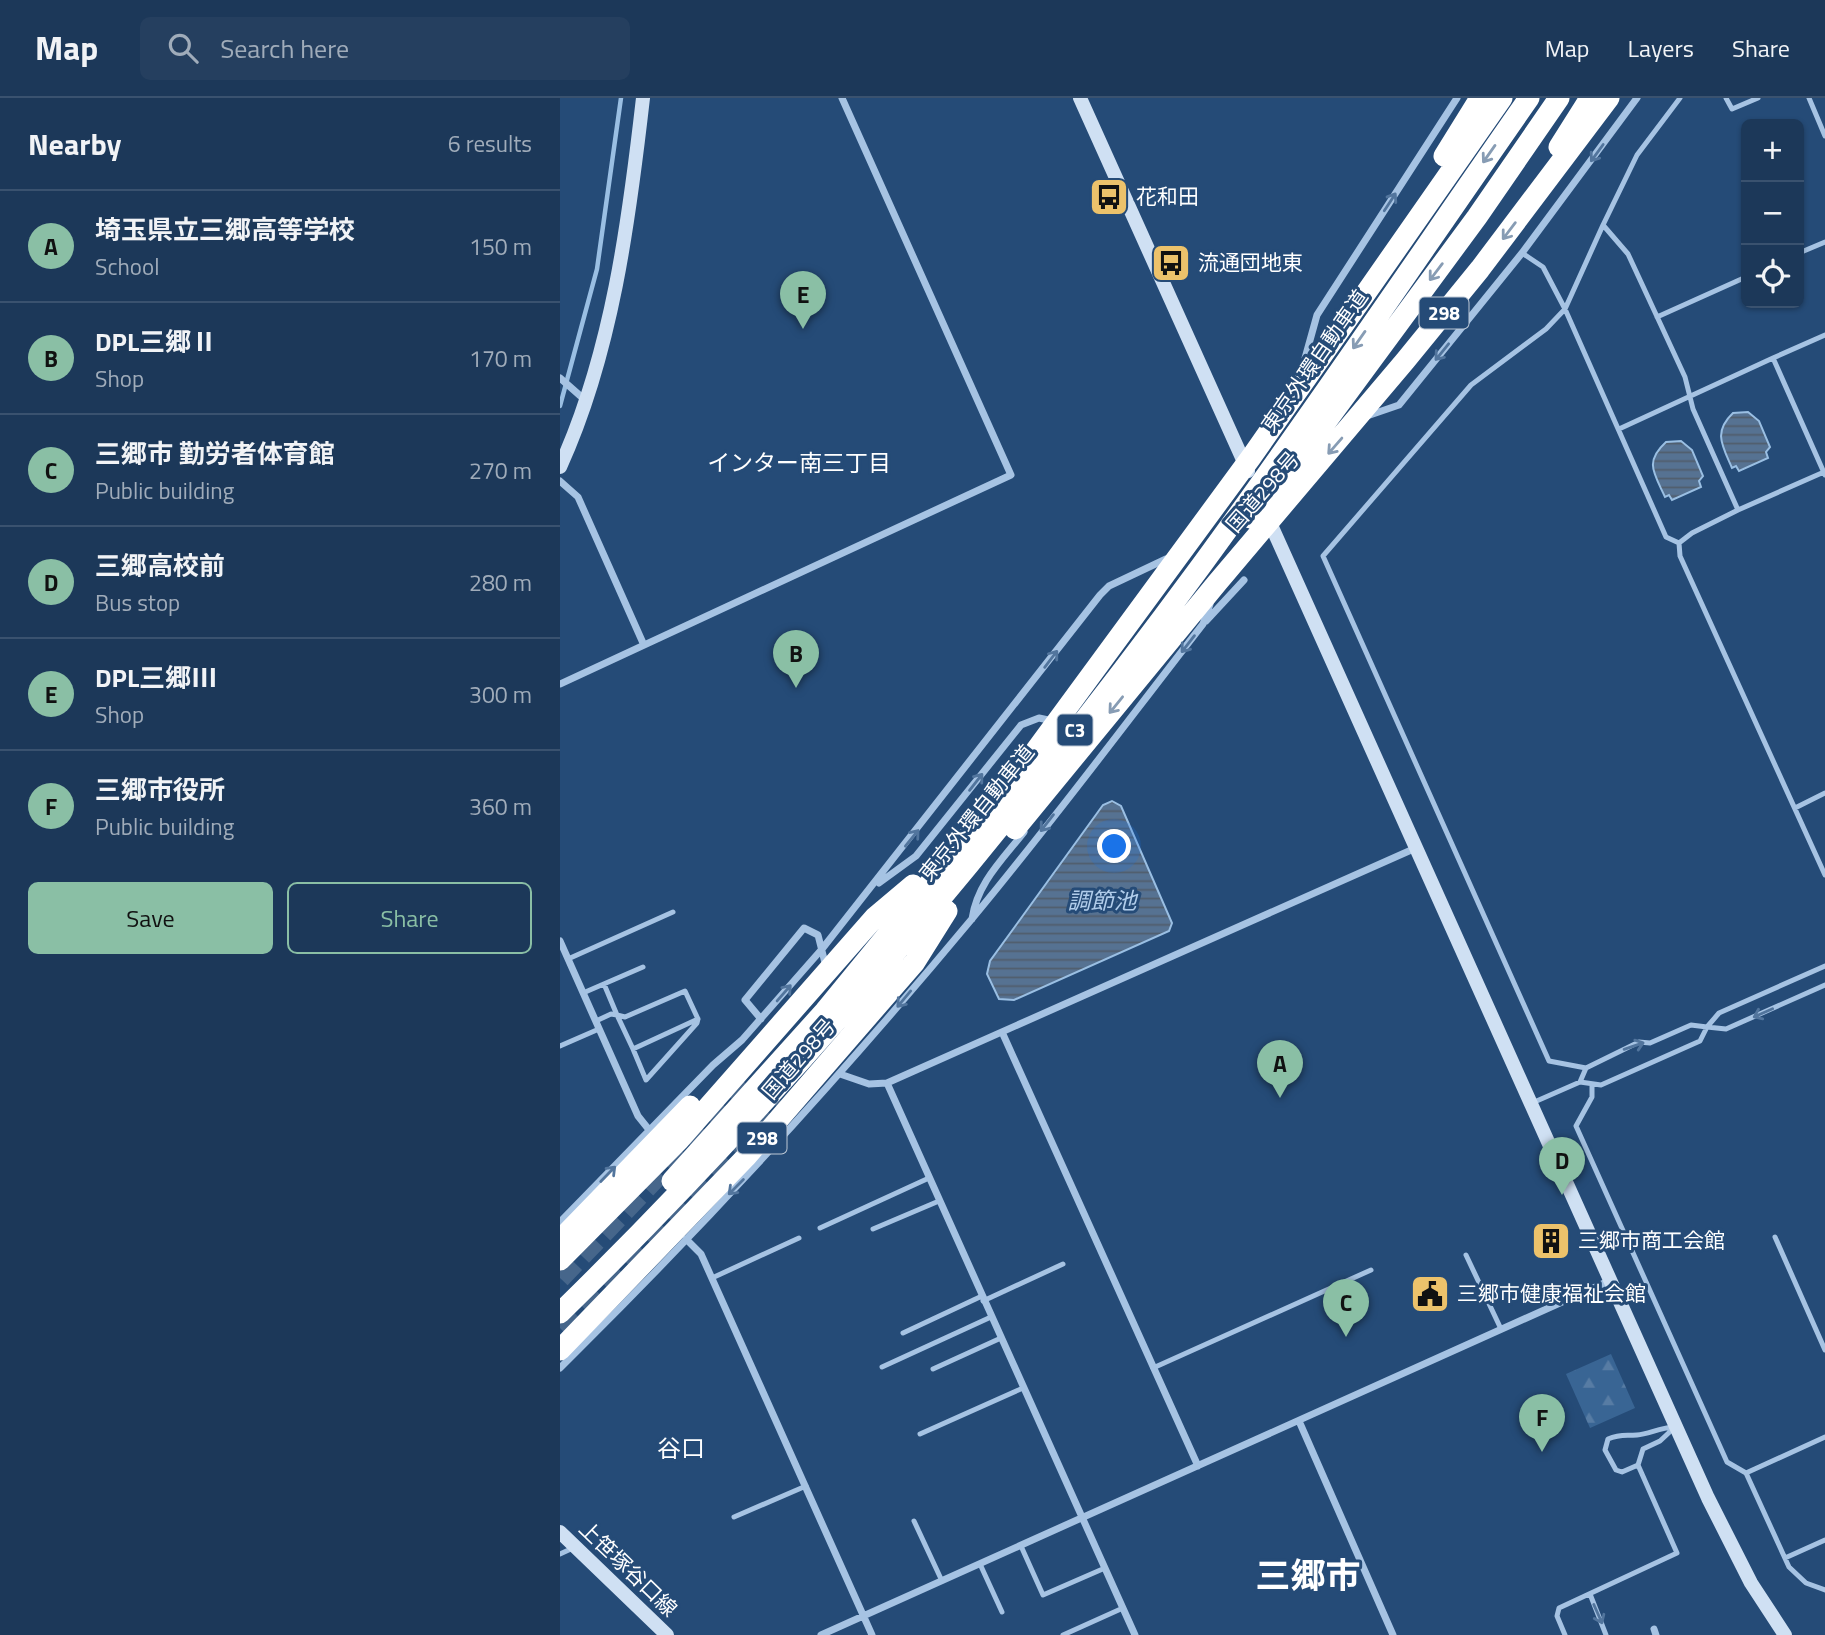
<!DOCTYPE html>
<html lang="en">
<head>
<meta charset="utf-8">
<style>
	:root { --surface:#1c3859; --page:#253f5f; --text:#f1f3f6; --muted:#a0acba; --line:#3a526f; --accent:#8abfa5 }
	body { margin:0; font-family:"Titillium Web","Noto Sans JP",sans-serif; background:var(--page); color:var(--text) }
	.controls { position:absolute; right:21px; top:21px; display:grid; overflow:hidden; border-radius:10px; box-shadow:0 2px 5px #0004 }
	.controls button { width:63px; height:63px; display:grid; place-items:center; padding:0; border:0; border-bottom:2px solid var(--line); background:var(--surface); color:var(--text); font:35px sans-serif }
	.you { position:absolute; left:555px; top:749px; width:24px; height:24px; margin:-18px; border:5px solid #fff; border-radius:50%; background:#1a73e8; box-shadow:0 0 0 10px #1a73e833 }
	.badge { display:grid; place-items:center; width:46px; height:46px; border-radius:50%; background:var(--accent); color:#111; font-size:23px; font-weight:700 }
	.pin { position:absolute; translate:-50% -58px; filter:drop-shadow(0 2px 4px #0008) }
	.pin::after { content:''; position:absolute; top:37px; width:24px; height:21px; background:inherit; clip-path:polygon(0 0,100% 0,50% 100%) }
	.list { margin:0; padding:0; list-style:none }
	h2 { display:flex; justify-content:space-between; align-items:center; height:91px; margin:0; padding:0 28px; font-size:30px }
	h2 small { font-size:23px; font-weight:400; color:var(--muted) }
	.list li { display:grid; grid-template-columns:46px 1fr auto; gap:21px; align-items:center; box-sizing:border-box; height:112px; padding:0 28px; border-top:2px solid var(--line) }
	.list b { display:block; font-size:26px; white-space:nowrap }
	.list p { margin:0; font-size:23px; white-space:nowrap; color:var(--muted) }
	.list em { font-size:23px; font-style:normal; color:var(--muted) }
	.actions { display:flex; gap:14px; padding:21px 28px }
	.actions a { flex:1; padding:16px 0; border:2px solid var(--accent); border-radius:10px; text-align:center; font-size:24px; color:var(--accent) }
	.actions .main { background:var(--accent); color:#111 }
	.icon { flex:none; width:38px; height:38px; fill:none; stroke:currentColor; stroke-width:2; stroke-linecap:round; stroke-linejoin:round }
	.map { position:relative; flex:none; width:1265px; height:1537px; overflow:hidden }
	header { display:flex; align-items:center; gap:42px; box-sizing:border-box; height:98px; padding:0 35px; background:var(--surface); border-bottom:2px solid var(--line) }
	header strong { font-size:33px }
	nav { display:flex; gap:38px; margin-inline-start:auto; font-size:24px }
	.search { width:490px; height:63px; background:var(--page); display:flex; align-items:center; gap:18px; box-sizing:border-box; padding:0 24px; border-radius:10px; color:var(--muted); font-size:26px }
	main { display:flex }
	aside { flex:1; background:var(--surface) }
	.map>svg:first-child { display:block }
	.forest { fill:url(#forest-firs) }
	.water { fill:url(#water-rules); stroke:#9abfe3; stroke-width:2 }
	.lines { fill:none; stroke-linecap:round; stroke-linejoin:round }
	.stream { stroke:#9abfe3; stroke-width:4.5 }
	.highway-tunnel { stroke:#46668b; stroke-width:21; stroke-dasharray:21 10; stroke-linecap:butt }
	.lane { stroke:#a6c3e3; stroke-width:5 }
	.street { stroke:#a6c3e3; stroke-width:7 }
	.secondary { stroke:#cfe0f3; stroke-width:14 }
	.highway { stroke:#fff; stroke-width:21 }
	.oneway { stroke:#52759d }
	.oneway2 { stroke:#879cb4 }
	.labels { text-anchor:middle; stroke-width:6; stroke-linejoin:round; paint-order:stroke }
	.shield { fill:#254b77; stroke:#bec9d6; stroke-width:2 }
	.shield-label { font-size:19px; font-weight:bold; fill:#fff }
	.poi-label { font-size:21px; fill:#fff; stroke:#254b77; text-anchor:start }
	.street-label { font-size:21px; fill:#fff; stroke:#254b77 }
	.neighbourhood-label { font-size:23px; fill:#fff; stroke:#254b77 }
	.water-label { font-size:23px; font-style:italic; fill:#b1cdeb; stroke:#254b77 }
	.quarter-label { font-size:24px; fill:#fff; stroke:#254b77 }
	.town-label { font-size:35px; font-weight:bold; fill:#fff; stroke:#254b77 }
</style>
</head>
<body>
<header>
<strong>Map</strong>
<div class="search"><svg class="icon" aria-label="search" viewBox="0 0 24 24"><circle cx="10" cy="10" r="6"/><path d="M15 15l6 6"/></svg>Search here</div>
<nav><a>Map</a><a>Layers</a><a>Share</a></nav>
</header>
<main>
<aside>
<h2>Nearby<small>6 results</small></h2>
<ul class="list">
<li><span class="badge">A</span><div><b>埼玉県立三郷高等学校</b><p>School</p></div><em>150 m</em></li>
<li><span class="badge">B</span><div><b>DPL三郷Ⅱ</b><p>Shop</p></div><em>170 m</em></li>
<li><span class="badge">C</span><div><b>三郷市 勤労者体育館</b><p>Public building</p></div><em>270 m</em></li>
<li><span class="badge">D</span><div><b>三郷高校前</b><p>Bus stop</p></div><em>280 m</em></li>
<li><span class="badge">E</span><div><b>DPL三郷Ⅲ</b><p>Shop</p></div><em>300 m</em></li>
<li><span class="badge">F</span><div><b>三郷市役所</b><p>Public building</p></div><em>360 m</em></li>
</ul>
<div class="actions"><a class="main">Save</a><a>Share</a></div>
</aside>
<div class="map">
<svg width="1265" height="1537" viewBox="0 0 1265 1537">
	<defs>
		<pattern id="forest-firs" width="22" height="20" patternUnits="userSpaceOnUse" patternTransform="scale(1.75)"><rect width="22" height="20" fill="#396594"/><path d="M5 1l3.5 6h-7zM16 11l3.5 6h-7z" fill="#577ca4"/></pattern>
		<pattern id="water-rules" width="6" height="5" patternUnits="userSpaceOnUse" patternTransform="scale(1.75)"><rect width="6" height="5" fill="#567292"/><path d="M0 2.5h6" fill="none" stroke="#505d6c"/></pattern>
	</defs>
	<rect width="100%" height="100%" fill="#254b77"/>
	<path class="forest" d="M1051 1256 1075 1310 1030 1330 1006 1276Z"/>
	<path class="water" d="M1188 314 1199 323 1210 349 1206 354 1208 360 1179 373 1176 368 1172 370C1162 347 1153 334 1173 315Z
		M1121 343 1132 352 1143 378 1139 383 1141 389 1112 402 1109 397 1105 399C1094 375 1084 364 1106 344Z
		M552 703 561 708 612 825 609 833 454 902 439 901 427 876 430 863 543 707Z"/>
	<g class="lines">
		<path class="stream" d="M0 308 37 171 61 0"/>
		<path class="highway-tunnel" d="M0 1180 189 982
			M0 1230 79 1155 221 1003"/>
		<path class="lane" d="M1166 0 1172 11 1198 0
			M1249 0 1265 38
			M1043 127 1077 57 1120 0
			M962 155 983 169 1005 211 1106 439 1119 445 1120 458 1265 777
			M1239 155 1265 144
			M1097 219 1186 179
			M1213 260 1265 237
			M1059 331 1213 260 1265 377
			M1178 412 1264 374
			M1235 710 1265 695
			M8 861 113 814
			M23 895 83 869
			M36 923 51 916 57 917 73 951 138 921 125 893 65 919 57 917 44 886
			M0 948 39 931
			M73 951 86 982 137 925 138 921
			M1026 970 989 963 763 458 911 287 986 231 1005 211 1043 127 1068 156 1125 279 1133 311 1178 412 1132 435 1119 445
			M1020 984 1026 970 1079 944 1090 945 1131 927 1147 929 1159 915 1265 868
			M1032 986V999L1016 1028 1167 1364 1186 1375 1229 1469 1246 1485 1265 1492
			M972 1005 1020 984 1041 987 1140 943 1147 929 1166 931 1265 887
			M260 1130 369 1080
			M313 1131 379 1103
			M1215 1139 1265 1252
			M906 1157 941 1231
			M152 1180 239 1140
			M423 1203 503 1166
			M343 1235 422 1198
			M322 1269 431 1219
			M593 1270 811 1172
			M373 1271 441 1240
			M360 1336 463 1290
			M1078 1367 1062 1374 1056 1372 1045 1352 1048 1341C1060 1336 1065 1338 1077 1337 1088 1336 1100 1330 1113 1329
			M1186 1375 1265 1339
			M174 1419 246 1388
			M354 1423 382 1483
			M461 1448 483 1497 545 1470
			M0 1456 13 1450
			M1225 1460 1265 1442
			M420 1466 442 1514
			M1030 1496 1046 1537
			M503 1537 563 1510
			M1005 1537 997 1518 999 1510 1117 1455 1078 1367 1083 1351 1100 1343 1115 1329"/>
		<path class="street" d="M742 271 757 217 897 0
			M0 280 25 302
			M807 318 839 307 962 155 1077 0
			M0 383 18 399 83 545
			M646 523 684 482
			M0 586 451 377 282 0
			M319 785 356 758 461 627 479 620 493 623
			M412 821C417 785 443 761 464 734
			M0 843 78 1018 90 1033
			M201 921 185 902 244 830 258 837 266 869
			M442 934 638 1368
			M280 976 309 986 327 985 858 749
			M327 985 575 1537
			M0 1124 153 967 182 942 262 851 540 497 549 488 606 461
			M126 1141 141 1156 312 1537
			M9 1249H21C158 1113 287 971 411 822 491 726 566 625 643 526L650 506
			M0 1270 21 1249
			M739 1323 833 1537
			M1094 1531 1096 1537
			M261 1537 1051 1182"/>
		<path class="secondary" d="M520 0 688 373
			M0 369C52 255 69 123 83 0
			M707 418 1148 1400 1191 1485 1225 1537
			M0 1434 107 1537"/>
		<path class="highway" d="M999 49 1030 0
			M884 58 920 0
			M690 420 732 370 917 119 999 0
			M455 731 657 485 845 263 920 171 1049 0
			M112 1083 265 913 451 686 692 358 942 0
			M0 1142 130 1008
			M0 1162 119 1042 315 819 353 787
			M0 1215C235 985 446 733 641 468 754 314 860 156 969 0
			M0 1252 186 1059 355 864 387 813"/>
	</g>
	<defs><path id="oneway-shaft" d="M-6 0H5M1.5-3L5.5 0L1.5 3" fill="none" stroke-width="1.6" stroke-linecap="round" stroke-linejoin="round" transform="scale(1.75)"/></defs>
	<g class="oneway">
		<use href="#oneway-shaft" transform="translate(1037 55) rotate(126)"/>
		<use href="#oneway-shaft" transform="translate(830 104) rotate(-57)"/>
		<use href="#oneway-shaft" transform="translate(882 254) rotate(129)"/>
		<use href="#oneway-shaft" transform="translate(628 546) rotate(128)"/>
		<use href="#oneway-shaft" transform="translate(491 561) rotate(-53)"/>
		<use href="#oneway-shaft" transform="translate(416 684) rotate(-52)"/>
		<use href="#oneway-shaft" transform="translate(487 725) rotate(128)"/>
		<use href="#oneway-shaft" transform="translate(352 740) rotate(-51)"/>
		<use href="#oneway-shaft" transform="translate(224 895) rotate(-49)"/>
		<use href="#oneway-shaft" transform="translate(344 901) rotate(130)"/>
		<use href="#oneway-shaft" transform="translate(1203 915) rotate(156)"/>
		<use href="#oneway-shaft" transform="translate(1074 948) rotate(-19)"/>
		<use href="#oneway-shaft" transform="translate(48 1076) rotate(-46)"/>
		<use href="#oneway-shaft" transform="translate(176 1089) rotate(135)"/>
		<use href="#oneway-shaft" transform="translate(1038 1516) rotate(66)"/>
	</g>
	<g class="oneway2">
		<use href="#oneway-shaft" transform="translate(929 56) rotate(125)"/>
		<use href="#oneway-shaft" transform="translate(949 133) rotate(127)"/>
		<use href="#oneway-shaft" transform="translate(876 174) rotate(127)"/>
		<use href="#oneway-shaft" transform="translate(799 242) rotate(125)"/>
		<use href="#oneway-shaft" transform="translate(775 348) rotate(131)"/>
		<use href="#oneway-shaft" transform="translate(556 607) rotate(129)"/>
	</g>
	<defs>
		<g id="bus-square" transform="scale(2.0125)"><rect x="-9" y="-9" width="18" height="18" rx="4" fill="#ecc26b" stroke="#254b77"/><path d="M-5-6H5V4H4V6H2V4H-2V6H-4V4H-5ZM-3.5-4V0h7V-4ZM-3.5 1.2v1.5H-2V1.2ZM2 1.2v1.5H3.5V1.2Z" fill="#111"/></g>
		<g id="building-square" transform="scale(2.0125)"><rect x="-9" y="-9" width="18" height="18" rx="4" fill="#ecc26b" stroke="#254b77"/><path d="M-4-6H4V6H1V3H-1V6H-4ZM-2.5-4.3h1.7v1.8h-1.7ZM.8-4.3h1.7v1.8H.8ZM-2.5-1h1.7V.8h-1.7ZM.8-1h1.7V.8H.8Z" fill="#111"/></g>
		<g id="civic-square" transform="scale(2.0125)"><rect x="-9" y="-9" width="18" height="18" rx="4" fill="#ecc26b" stroke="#254b77"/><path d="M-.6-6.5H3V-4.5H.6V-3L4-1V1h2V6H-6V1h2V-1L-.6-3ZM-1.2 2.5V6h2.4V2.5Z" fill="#111"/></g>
	</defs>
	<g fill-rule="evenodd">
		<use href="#bus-square" x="549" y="99"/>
		<use href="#bus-square" x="611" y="165"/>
		<use href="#building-square" x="991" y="1143"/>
		<use href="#civic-square" x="870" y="1196"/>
	</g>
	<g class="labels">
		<g class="shield">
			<rect x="859.5" y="199.5" width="49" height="31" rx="5"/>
			<rect x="497.5" y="616.5" width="35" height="31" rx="5"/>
			<rect x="177.5" y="1024.5" width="49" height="31" rx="5"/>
		</g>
		<g class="shield-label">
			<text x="884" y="222">298</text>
			<text x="515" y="639">C3</text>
			<text x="202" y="1047">298</text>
		</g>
		<g class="poi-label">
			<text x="576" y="106">花和田</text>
			<text x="638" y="172">流通団地東</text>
			<text x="1018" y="1150">三郷市商工会館</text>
			<text x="897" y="1203">三郷市健康福祉会館</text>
		</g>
		<g class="street-label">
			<text transform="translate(755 263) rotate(-55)" y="7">東京外環自動車道</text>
			<text transform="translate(703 394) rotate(-49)" y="7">国道298号</text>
			<text transform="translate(417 715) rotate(-51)" y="7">東京外環自動車道</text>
			<text transform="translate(239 961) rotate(-49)" y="7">国道298号</text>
			<text transform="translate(68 1471) rotate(44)" y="7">上笹塚谷口線</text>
		</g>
		<g class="neighbourhood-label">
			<text x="239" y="373">インター南三丁目</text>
		</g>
		<g class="water-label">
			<text x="542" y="811">調節池</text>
		</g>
		<g class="quarter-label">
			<text x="121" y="1359">谷口</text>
		</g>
		<g class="town-label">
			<text x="748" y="1490">三郷市</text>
		</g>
	</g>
</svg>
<div class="controls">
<button>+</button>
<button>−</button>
<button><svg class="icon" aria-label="locate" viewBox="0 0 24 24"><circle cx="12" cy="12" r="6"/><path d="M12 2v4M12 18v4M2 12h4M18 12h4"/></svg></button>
</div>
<div class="you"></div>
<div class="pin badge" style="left:720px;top:1000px">A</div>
<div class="pin badge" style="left:236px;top:590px">B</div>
<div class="pin badge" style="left:786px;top:1239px">C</div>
<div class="pin badge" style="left:1002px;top:1097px">D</div>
<div class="pin badge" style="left:243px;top:231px">E</div>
<div class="pin badge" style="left:982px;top:1354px">F</div>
</div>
</main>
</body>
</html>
